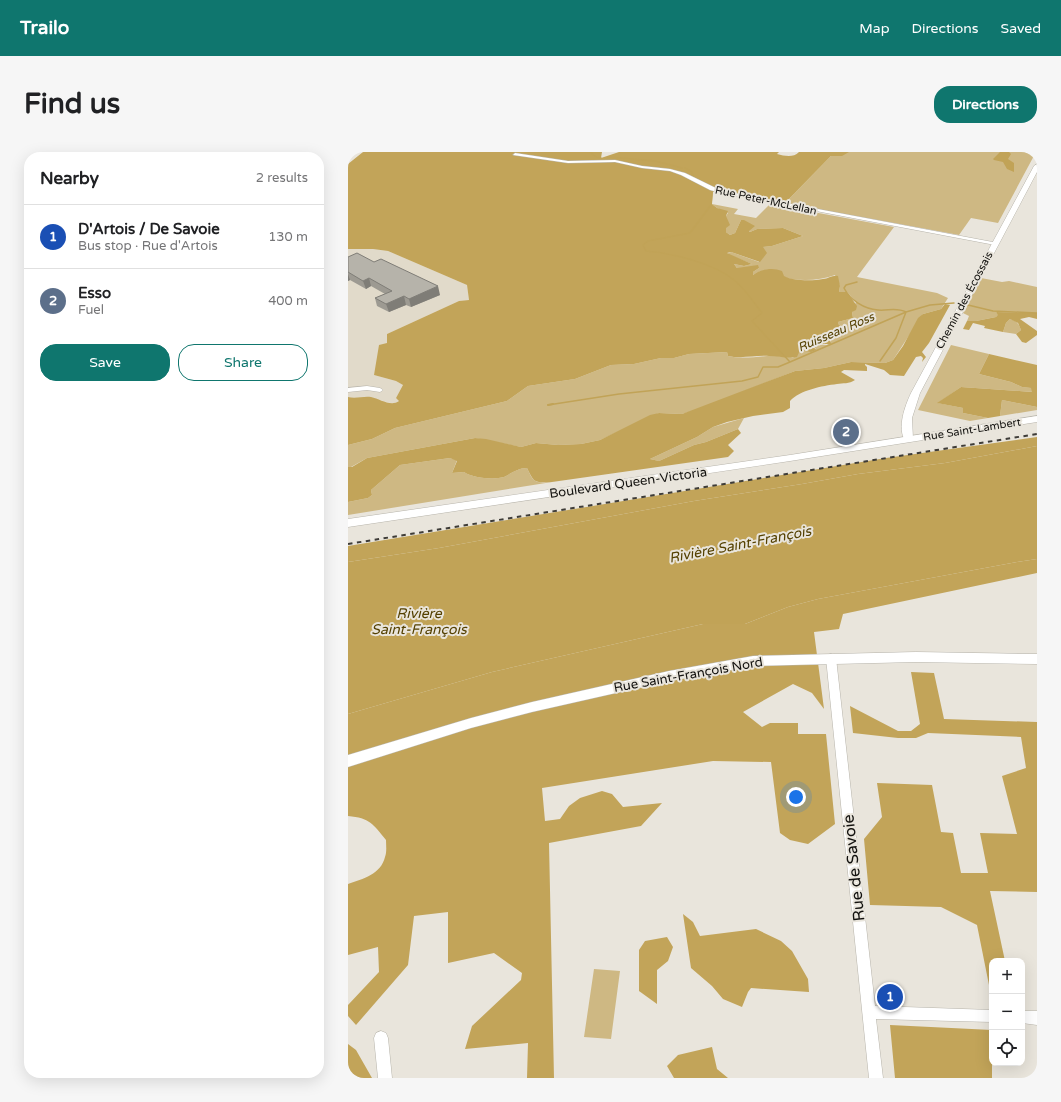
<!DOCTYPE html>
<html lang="en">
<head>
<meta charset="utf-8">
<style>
	:root { --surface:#fff; --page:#f6f6f6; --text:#202124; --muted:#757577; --line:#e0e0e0; --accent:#0f766e }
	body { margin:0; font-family:"Varela Round",sans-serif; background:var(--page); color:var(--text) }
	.controls { position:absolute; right:12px; bottom:12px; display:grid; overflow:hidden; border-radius:8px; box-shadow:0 4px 16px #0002 }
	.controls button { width:36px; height:36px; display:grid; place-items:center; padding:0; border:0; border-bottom:1px solid var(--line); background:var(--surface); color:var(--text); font:20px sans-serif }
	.you { position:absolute; left:448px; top:645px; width:14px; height:14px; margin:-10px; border:3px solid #fff; border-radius:50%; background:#1a73e8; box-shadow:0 0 0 6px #1a73e833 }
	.badge { display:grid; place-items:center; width:26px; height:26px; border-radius:50%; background:var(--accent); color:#fff; font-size:13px; font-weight:700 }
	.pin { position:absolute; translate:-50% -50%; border:2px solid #fff; box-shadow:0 1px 4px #0006 }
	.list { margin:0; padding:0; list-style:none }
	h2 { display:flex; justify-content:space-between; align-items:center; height:52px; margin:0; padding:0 16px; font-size:17px }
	h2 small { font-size:13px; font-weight:400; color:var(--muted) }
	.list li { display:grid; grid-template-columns:26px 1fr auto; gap:12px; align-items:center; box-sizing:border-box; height:64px; padding:0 16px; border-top:1px solid var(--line) }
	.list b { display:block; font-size:15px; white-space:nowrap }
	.list p { margin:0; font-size:13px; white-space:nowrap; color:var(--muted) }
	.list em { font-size:13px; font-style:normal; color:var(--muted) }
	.actions { display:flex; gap:8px; padding:12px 16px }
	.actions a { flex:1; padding:9px 0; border:1px solid var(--accent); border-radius:16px; text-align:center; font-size:14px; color:var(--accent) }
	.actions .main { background:var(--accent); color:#fff }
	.icon { flex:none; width:22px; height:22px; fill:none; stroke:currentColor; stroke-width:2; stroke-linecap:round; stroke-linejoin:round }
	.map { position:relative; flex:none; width:689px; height:926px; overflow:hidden; border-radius:16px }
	header { display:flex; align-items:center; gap:24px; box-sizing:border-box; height:56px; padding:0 20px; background:var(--accent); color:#fff }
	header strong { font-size:19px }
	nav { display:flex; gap:22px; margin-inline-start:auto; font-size:14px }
	.intro { display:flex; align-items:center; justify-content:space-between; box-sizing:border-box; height:96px; padding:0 24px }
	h1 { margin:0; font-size:28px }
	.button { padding:10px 18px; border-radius:16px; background:var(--accent); color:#fff; font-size:14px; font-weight:700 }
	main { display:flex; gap:24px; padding:0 24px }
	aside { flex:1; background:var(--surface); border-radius:16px; box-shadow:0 4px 16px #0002 }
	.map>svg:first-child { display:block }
	.built { fill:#e1daca }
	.green { fill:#ceb883 }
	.forest { fill:#c2a459 }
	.water { fill:#c1a357 }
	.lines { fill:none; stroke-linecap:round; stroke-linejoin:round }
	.stream-far1 { stroke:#c1a357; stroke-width:1.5 }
	.stream { stroke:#c1a357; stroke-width:2 }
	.street-casing { stroke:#b7b4ab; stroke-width:1 }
	.secondary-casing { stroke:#b7b4ab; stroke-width:1 }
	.primary-casing { stroke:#b7b4ab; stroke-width:1 }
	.highway-casing { stroke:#b7b4ab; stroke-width:1 }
	.street { fill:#fff; fill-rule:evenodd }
	.secondary { fill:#fff; fill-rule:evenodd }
	.primary { fill:#fff; fill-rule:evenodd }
	.highway { fill:#fff; fill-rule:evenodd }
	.rail { stroke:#3e3c38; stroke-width:2; stroke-dasharray:4.5 4.5; stroke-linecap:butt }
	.wall { fill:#9d9a92 }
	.shaded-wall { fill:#7f7d77 }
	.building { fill:#b6b3aa; stroke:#7f7d77 }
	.labels { text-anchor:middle; stroke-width:4; stroke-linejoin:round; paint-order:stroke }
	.far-street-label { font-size:11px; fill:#13120f; stroke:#e9e5dc }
	.far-water-label { font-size:12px; font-style:italic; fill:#544000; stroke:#e9e5dc }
	.street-label { font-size:13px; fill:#13120f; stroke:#e9e5dc }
	.water-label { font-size:14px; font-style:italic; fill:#544000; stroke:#e9e5dc }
	.near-street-label { font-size:16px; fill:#13120f; stroke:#e9e5dc }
</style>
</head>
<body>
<header>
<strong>Trailo</strong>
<nav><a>Map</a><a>Directions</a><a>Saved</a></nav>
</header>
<div class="intro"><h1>Find us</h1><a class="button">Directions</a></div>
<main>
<aside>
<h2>Nearby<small>2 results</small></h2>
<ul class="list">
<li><span class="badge" style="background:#1a4fb4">1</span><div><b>D'Artois / De Savoie</b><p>Bus stop · Rue d'Artois</p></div><em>130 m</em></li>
<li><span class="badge" style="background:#5c6f8a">2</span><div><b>Esso</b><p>Fuel</p></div><em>400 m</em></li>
</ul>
<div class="actions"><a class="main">Save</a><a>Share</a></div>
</aside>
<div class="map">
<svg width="689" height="926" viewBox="0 0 689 926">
	<rect width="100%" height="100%" fill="#e9e5dc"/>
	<path class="built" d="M0 97H25L40 99 119 133 121 148 111 149 39 182V191L26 223 48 229 55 233 48 246 52 248 48 251H42L21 245 8 247 0 245Z"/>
	<path class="green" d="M487 0H688L650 71 623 66 611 83 437 51Z
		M364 52 390 57 386 62 408 66 422 52 546 75 509 125 589 141 600 146 593 157 575 162 545 208 537 211 503 210 476 216 447 219 348 258 334 262 311 261 252 288 233 292 210 293 188 291 173 295 127 286 19 306 3 315H0V293L24 287 47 276 159 249 180 234 227 227 263 213 286 212 313 206H326L341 202 379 200 380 204C393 207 406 205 419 204 427 203 437 205 445 206L452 198 468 197 465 194 466 192 479 193 483 189 481 185 484 182 498 178 499 176 490 172V170L505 166 504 160 508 150 499 140H491L492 134 487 123C473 128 458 129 443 127 427 124 421 112 405 123V120L411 116 390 117 386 112 396 114 404 112 379 102 383 100 411 110 414 95 424 94 455 84 435 76 409 77 402 80 393 68 387 81 382 83 378 80V64L380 61 369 56Z
		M633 126 654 130 661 129 689 135V161L648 160 651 163 648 165 628 169H619L621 164 615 161Z
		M662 167C668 168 671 172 673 178L668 182 655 180 658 171Z
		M603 193 641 202 631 222 663 230 674 235 684 236 685 240 613 235 590 251 615 256V261L640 266 622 269 570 258Z
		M654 248 689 255V258L652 264Z
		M396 266 390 277 358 290 346 293 311 309 302 307 349 285 365 275Z
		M102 306 109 308 104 321 116 320C124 326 146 328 156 325 164 321 170 316 179 316 186 332 188 331 204 330L0 363V350L20 346 24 343 23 338 52 313Z
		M246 817 272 819 263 887 236 885Z"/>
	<path class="forest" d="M15 0H254L253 6 271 0H431L429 2C437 4 445 6 451 0H501L494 4H483L437 51 369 37 365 40 364 52 369 56 380 59 378 64 382 73 378 76V80L382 83 387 81 393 68H396L407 74 401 79 402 80 409 77 435 76 455 84 424 94 415 95 419 101 412 110 383 100 379 101 404 112 396 114 386 112 389 116 410 113 411 116 405 120V123C413 117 425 115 434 119L436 124C444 129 465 129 475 127 480 127 484 123 490 124L492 134 491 140H499L509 154 508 158 504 160 505 166 490 170V172L499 176 498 178 484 182 481 185 483 192H466L465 194 468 198 463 200 452 198 449 205C440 207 430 204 421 204 408 203 394 207 380 204L379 200 341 202 326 206H313L286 212 263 213 227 227 180 234 159 249 47 276 24 287 0 293V245C8 247 15 244 23 245 32 247 43 255 51 249L48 246 55 233 48 229 26 223 31 193 39 191V182L111 149 121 148 119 133 40 99 25 97H0V12Z
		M597 152 602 153 581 191 574 200 578 205 574 210 575 206 573 204 568 205 556 224 542 223 536 218 517 212V213L519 215V219L496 218 493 220 507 228C501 232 495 231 489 232 474 234 452 238 442 249V256L435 260 405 264 379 270 365 275 349 285 302 307 311 309 346 293 358 290 390 277 393 281 380 293 386 299 380 305 204 330C187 331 186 331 179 316 170 316 164 321 156 325 146 328 124 326 116 320L104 321 109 309 102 306 52 313 23 338 24 343 20 346 0 350V315H4L19 306 127 286 138 287 173 295 188 291 210 293 233 292 252 288 302 263 311 261 334 262 447 219 476 216 503 210 537 211 545 208 555 194 570 166 575 162 593 157Z
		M648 160 689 161V167L681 165 672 167 689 179V183L678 191 674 190 668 182 673 178 670 171 662 167 658 171 655 180 636 176 637 174 625 171 621 178 615 177 619 169H628L648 165 650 163Z
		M641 202 689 213V255L654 248 652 264 640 266 615 261V256L589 251 613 235 684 240 683 236 674 235 663 230 631 222Z
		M689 285V294L597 311 510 322 454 332 346 349 91 396 0 410V394L538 306Z
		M689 407V421L495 462 491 477 466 480 476 557 464 541 445 532 395 560 414 575 422 571H450V582H478L487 672 460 692 442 688 432 681 423 610 365 609 194 636 197 669 212 667 221 654 232 646 254 639 264 642 275 655 314 651 293 674 201 691 206 926H179L180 891 117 897 124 874 173 828 174 821 146 801 100 811V760L66 764 60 813 8 873 0 864V853L31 820 30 795 0 803V732C15 727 33 722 37 705 39 700 38 693 38 688 25 672 22 666 0 664V562L144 520 355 472H397L440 455 470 447 669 410Z
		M563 520 586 521 596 567 689 570V740L642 739 657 809H644V848L629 773 593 755 522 753 516 687 534 665 529 631 584 633 593 680 605 681 613 721H640L632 681 669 682 654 624 678 616 673 585 580 581 568 586H550L505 581 502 554 550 579H563L572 572Z
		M335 762 345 770 352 784 408 777 433 789 444 799 460 827 461 840 403 836 400 840 394 855 375 847 364 834 343 816Z
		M319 785 325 795 320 809 309 818V852L291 839V798L297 789Z
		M542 873 644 878V926H547Z
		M0 892 8 898 24 926H0Z
		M364 895 369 917 380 926H326L319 914 330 903Z"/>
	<path class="water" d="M652 0H661L663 2 660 7 666 11V20L659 17 655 10 646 8 645 7Z
		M689 294V407L669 410 470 447 440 455 397 472H355L144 520 0 562V410L91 396 346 349 454 332 510 322 597 311Z"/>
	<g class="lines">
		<path class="stream-far1" d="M242 0 248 5 253 6
			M260 5 307 9 334 16
			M337 16 343 19 346 26 352 29
			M364 40 363 53 342 81 300 89 295 93 298 99C324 101 365 111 386 128 397 137 405 149 414 161L404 169 442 210 558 160 582 153 606 151
			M509 130 498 133 496 136C502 148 516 157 530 158 540 159 548 155 558 160L548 186 532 209
			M620 153 645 159 689 161
			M200 253 271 242 394 229 410 225 415 215H430L442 210"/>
		<path class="stream" d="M200 253 205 252"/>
		<g class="street-casing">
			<path id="street" d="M167 1 220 9 267 8 294 14 322 17 337 21 374 39 650 91 647 93 373 41 362 38 333 23 322 19 294 16 267 10 220 11 165 3Z
				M19 234 32 236 35 238 32 240 19 238 0 240V236Z
				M483 502 486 503 488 506 527 854 644 858V870L528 867 535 926H521L478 506 480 503Z
				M674 859H689V873L674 871Z
				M33 879 38 881 40 886 44 926H30L26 886 28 881Z"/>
		</g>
		<g class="secondary-casing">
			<path id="secondary" d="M689 12V20L572 241 564 266 565 287 560 290 557 289C549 275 557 254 563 241L686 14Z
				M568 500 689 502V512L568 510 405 514 321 529 184 560 123 576 0 615V603L123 566 184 550 321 519 405 504Z"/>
		</g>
		<g class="primary-casing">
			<path id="primary" d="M689 264V270L442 309 0 375V367L442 303Z"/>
		</g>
		<g class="highway-casing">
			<path id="highway" d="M0 0H7L0 4Z"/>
		</g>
		<use href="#street" class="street"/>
		<use href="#secondary" class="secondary"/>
		<use href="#primary" class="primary"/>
		<use href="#highway" class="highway"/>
		<path class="rail" d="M0 392 689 282"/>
	</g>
	<path class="wall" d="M0 105 92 143 63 155 58 153 41 160 29 154 27 146 37 142 23 134 18 137 2 128 0 129Z"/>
	<path class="shaded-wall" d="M0 122 2 128 0 129Z
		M21 126 23 134 18 137 15 129Z
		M90 134 92 143 63 155 61 147Z
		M56 144 58 153 41 160 38 152Z"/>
	<path class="building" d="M9 101 26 110 33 107 90 134 61 147 56 144 38 152 27 146 44 139 21 126 15 129 0 120V105Z"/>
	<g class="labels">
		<g class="far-street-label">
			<text transform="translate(418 48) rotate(12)" y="4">Rue Peter-McLellan</text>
			<text transform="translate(616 148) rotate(-62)" y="4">Chemin des Écossais</text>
			<text transform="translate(624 277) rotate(-9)" y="4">Rue Saint-Lambert</text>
		</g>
		<g class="far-water-label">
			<text transform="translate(488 180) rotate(-23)" y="4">Ruisseau Ross</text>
		</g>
		<g class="street-label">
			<text transform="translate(280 330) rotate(-8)" y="5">Boulevard Queen-Victoria</text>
			<text transform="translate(340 522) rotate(-10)" y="5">Rue Saint-François Nord</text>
		</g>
		<g class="water-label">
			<text transform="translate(392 392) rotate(-11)" y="5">Rivière Saint-François</text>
			<text x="71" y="466">Rivière<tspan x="71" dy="16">Saint-François</tspan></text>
		</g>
		<g class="near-street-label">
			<text transform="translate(505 716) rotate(-96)" y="6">Rue de Savoie</text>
		</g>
	</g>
</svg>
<div class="controls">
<button>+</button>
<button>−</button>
<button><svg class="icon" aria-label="locate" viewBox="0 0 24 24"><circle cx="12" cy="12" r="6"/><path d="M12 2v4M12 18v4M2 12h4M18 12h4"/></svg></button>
</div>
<div class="you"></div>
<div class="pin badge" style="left:542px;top:845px;background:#1a4fb4">1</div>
<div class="pin badge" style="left:498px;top:280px;background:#5c6f8a">2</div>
</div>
</main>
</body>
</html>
